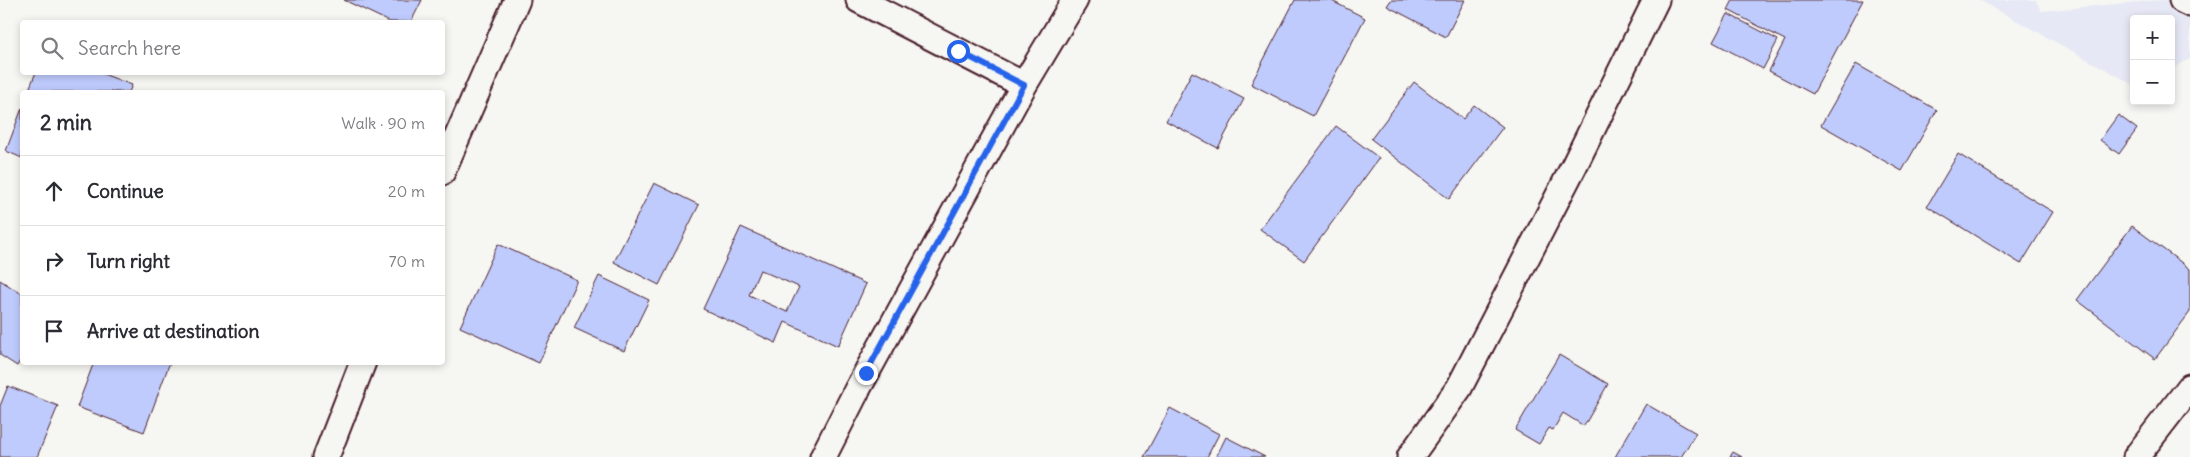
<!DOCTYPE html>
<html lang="en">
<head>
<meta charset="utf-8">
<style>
	:root { --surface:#fff; --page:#f2f2f3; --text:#2b2b33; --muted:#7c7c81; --line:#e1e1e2 }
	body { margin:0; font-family:Delius,sans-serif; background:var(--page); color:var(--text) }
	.controls { position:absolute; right:15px; top:15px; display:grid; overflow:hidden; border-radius:5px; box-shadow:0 2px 8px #0003 }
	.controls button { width:45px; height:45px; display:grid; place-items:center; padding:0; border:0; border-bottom:1px solid var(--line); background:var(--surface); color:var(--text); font:25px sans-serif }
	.stop { position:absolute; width:15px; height:15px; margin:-11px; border:4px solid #2563eb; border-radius:50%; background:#fff }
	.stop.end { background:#2563eb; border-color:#fff; box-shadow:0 1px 5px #0008 }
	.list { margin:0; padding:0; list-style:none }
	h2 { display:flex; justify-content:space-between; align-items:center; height:65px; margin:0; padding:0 20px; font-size:21px }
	h2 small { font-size:16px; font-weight:400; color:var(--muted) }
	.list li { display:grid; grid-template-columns:32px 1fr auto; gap:15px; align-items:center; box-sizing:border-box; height:70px; padding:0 20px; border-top:1px solid var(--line) }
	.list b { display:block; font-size:19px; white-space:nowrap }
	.list em { font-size:16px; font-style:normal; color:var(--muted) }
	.icon { flex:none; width:28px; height:28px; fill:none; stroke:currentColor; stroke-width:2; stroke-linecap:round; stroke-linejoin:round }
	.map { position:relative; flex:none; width:2190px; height:457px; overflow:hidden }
	.search { position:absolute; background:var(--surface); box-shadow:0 2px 8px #0003; left:20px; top:20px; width:425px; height:55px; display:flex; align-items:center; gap:12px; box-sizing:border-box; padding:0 18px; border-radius:5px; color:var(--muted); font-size:19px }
	.panel { position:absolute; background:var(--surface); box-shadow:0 2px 8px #0003; left:20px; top:90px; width:425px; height:275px; border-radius:5px }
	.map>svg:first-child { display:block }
	.built { fill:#e6e9f5 }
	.building { fill:#bfcbfd; stroke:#4a1f2b; fill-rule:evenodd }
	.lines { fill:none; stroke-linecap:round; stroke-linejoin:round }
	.street-casing { stroke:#4a1f2b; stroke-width:29 }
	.street { stroke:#f6f6f2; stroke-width:25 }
	.route { stroke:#2563eb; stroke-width:6 }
</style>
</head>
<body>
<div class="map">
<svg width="2190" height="457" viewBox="0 0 2190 457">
	<rect width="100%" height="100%" fill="#f6f6f2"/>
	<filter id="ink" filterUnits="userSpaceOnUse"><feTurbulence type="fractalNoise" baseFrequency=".02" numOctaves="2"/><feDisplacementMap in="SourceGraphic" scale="10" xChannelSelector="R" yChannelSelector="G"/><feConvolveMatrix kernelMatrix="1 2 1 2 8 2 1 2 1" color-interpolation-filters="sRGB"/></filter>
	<g filter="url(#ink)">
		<path class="built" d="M1979 0H2036L2041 11 2159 0H2190V59L2171 69V19H2134V85Z"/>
		<path class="building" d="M344 0H422L411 22H390Z
			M1295 0H1330L1365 18 1313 116 1251 84Z
			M1391 0H1465L1446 37 1387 6Z
			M1733 0H1863L1813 94 1769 71 1785 40 1728 10Z
			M1728 14 1778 40 1763 69 1713 42Z
			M1856 64 1937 110 1902 171 1821 125Z
			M36 72H98L132 85 129 92H28Z
			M1192 72 1244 99 1218 148 1166 121Z
			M1414 82 1463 119 1474 105 1503 127 1449 199 1371 139Z
			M22 108V158L6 151Z
			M2118 115 2137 129 2119 154 2100 140Z
			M1336 126 1379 158 1304 261 1260 229Z
			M1958 154 2053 212 2021 264 1927 206Z
			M654 183 699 205 659 285 614 262Z
			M2132 226 2190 269V312L2155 359 2077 300Z
			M741 227 866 284 838 346 785 322 776 343 703 309ZM760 270 799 287 787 312 749 295Z
			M498 244 577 280 539 363 460 327Z
			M599 276 649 300 624 351 574 328Z
			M0 280 22 294V357L17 366 0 355Z
			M1559 355 1608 384 1584 426 1563 413 1553 430 1549 428 1539 444 1515 430Z
			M94 362H170L144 432 77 407Z
			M8 386 58 406 37 457H0V406Z
			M1646 404 1696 433 1681 457H1615Z
			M1170 408 1219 434 1207 457H1144Z
			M1226 437 1265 457H1216Z
			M1733 452 1742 457H1730Z"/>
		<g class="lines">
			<g class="street-casing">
				<path id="street" d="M859 0 1024 85
					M2182 0 2190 4
					M442 172 517 0
					M326 457 363 362
					M823 457 857 390 1024 85 1075 0
					M1410 457 1459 388 1574 166 1656 0
					M2136 457 2190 387"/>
			</g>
			<use href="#street" class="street"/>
		</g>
	</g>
	<g class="lines" filter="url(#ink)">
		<path class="route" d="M866 373 1024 85 958 51"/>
	</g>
</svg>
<div class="controls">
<button>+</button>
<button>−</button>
</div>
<div class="stop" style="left:958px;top:51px"></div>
<div class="stop end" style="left:866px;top:373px"></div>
<div class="search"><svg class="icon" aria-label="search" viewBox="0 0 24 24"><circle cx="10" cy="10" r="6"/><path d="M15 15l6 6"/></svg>Search here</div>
<section class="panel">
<h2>2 min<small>Walk · 90 m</small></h2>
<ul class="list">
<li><svg class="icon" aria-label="ahead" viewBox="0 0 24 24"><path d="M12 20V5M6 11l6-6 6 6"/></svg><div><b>Continue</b></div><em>20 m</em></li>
<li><svg class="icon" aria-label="right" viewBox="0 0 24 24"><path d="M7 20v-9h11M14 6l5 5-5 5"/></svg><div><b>Turn right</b></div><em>70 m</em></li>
<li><svg class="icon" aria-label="arrive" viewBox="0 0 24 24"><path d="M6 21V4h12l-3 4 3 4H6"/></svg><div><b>Arrive at destination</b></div></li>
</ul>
</section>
</div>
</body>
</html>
